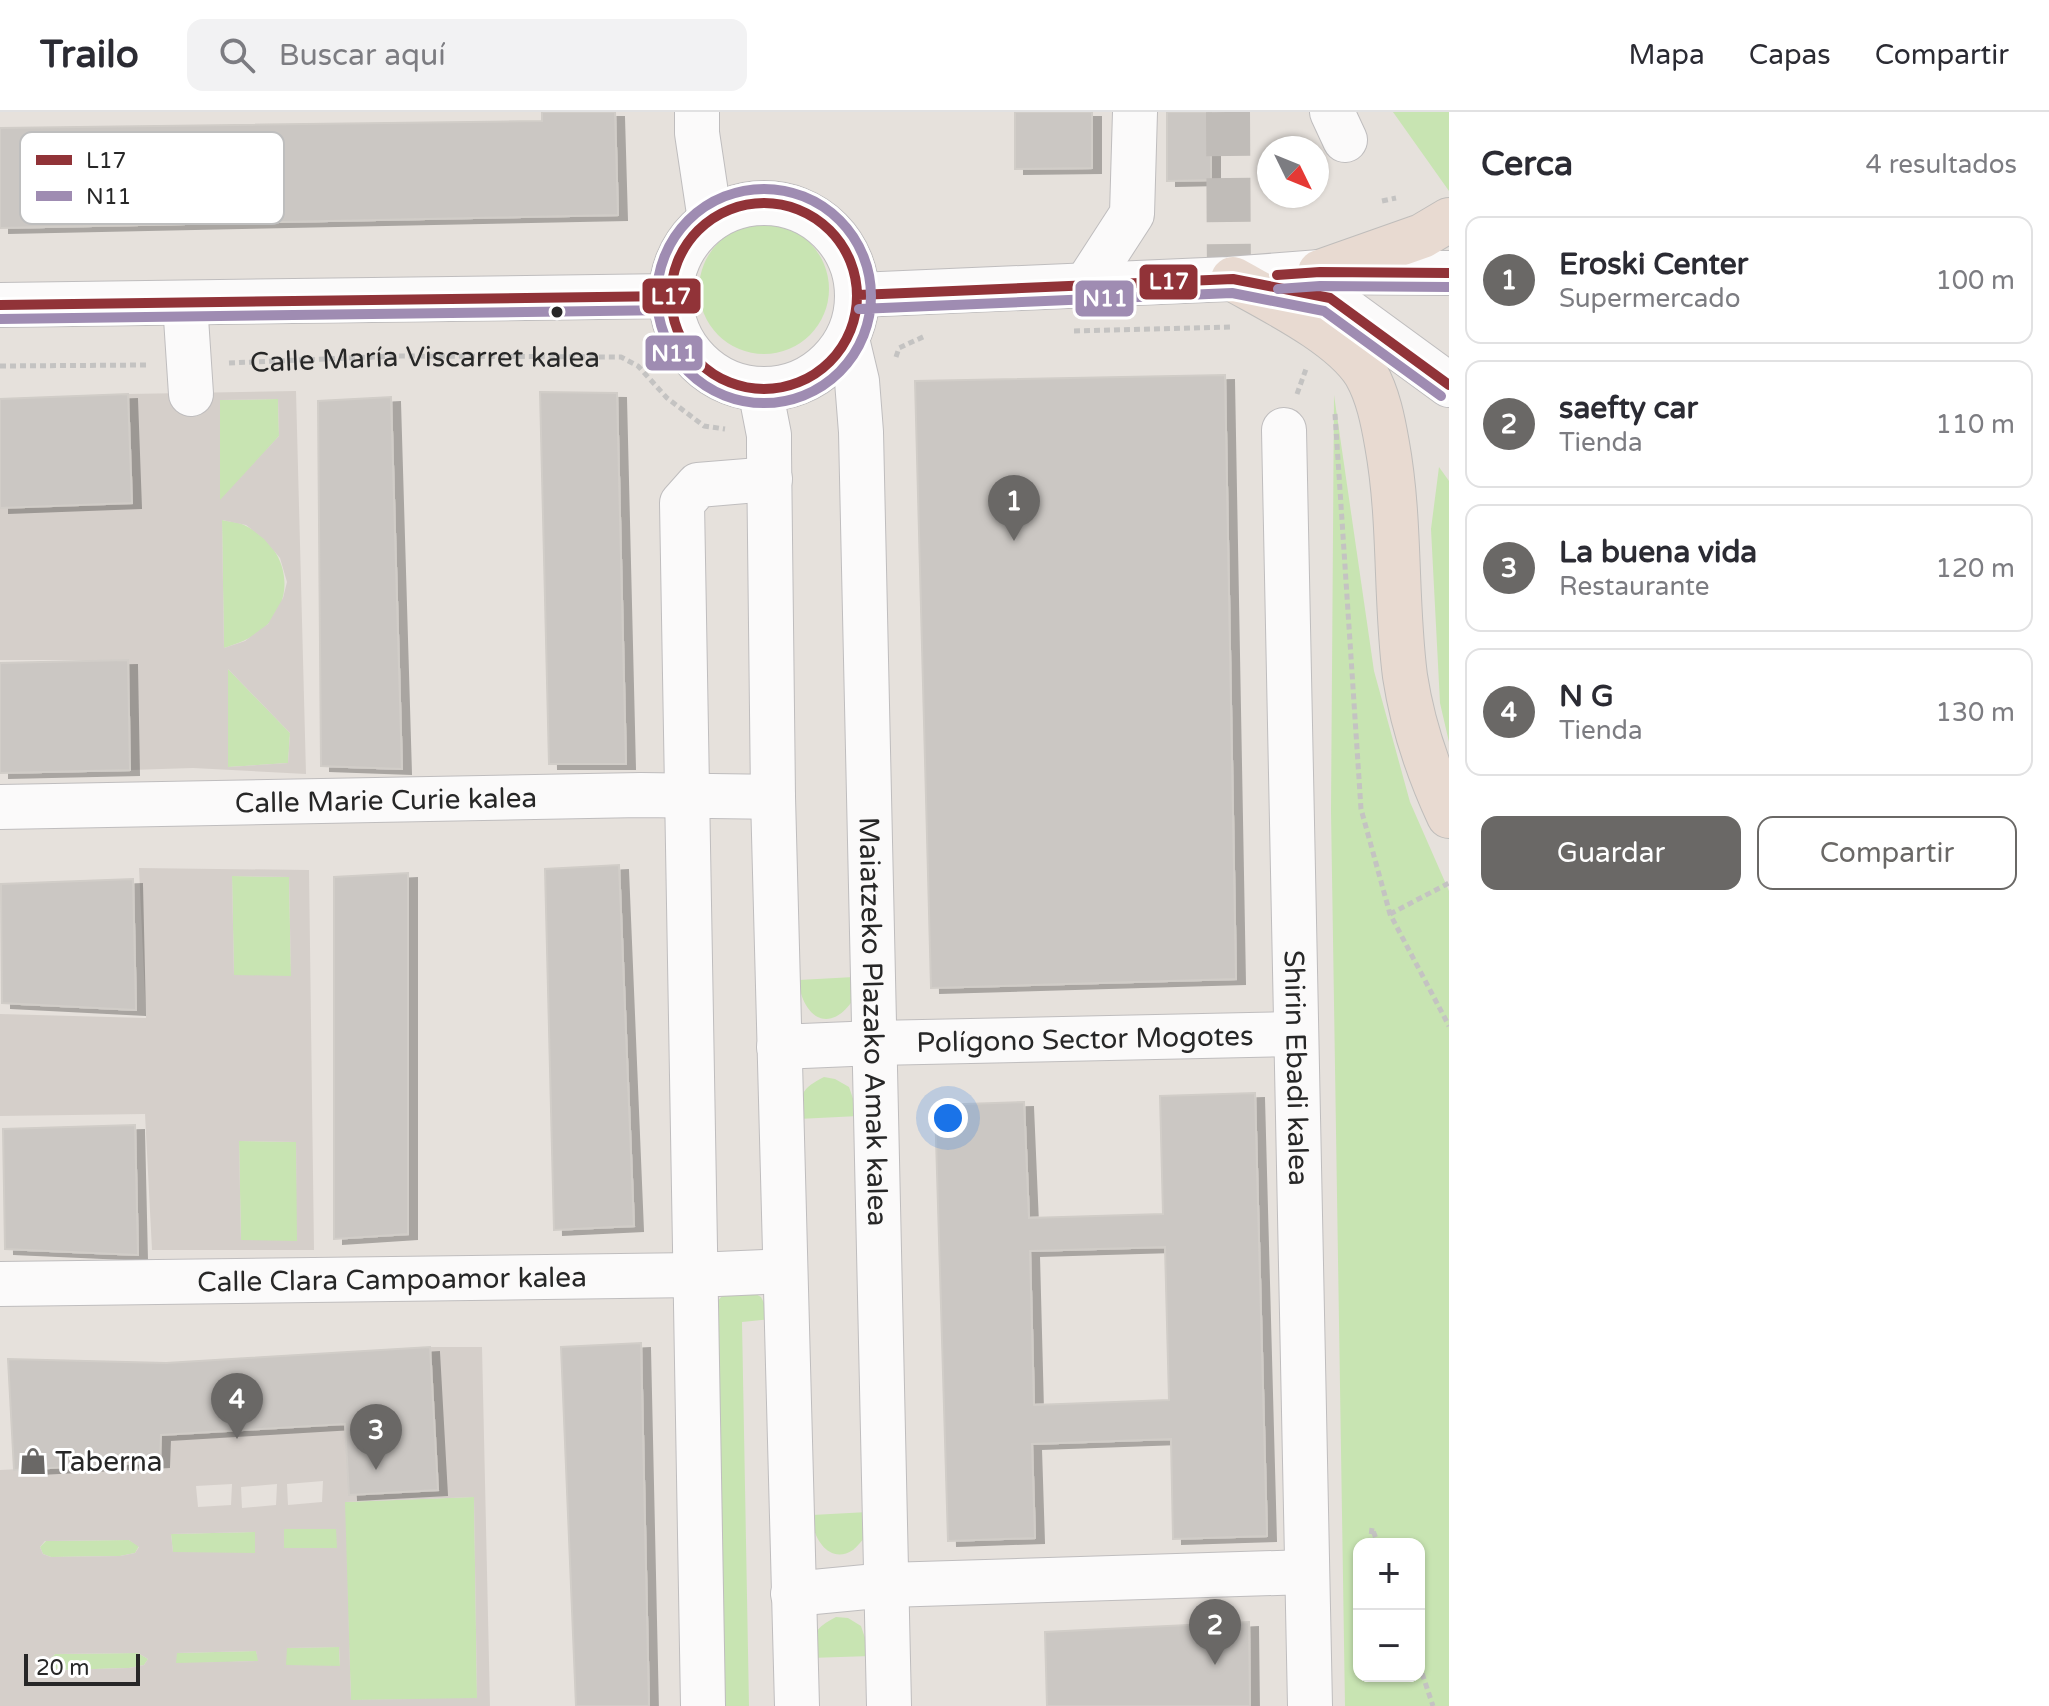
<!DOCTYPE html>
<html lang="es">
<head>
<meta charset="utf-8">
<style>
	:root { --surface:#fff; --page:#f2f2f3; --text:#2b2b33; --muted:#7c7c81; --line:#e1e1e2; --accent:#6a6866 }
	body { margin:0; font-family:"Varela Round",sans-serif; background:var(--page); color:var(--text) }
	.controls { position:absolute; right:24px; bottom:24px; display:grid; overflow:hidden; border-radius:16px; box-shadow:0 2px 6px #0004 }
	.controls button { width:72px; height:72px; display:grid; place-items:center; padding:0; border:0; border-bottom:2px solid var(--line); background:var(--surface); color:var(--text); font:40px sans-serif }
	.compass { position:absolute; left:1257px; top:24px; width:72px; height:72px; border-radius:50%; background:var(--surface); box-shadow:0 2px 6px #0004; rotate:133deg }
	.scale { position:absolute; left:24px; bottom:20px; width:116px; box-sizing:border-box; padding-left:8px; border:4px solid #272727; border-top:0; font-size:22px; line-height:28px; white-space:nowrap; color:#272727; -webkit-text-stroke:6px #fff; paint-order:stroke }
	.you { position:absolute; left:948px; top:1006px; width:28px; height:28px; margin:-20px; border:6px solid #fff; border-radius:50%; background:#1a73e8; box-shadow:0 0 0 12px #1a73e833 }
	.badge { display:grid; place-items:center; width:52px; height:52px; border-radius:50%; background:var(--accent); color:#fff; font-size:26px; font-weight:700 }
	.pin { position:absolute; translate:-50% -66px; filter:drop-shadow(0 2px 4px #0008) }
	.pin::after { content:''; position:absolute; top:42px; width:28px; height:24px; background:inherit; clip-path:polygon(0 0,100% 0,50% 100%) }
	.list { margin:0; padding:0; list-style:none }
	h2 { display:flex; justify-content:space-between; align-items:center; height:104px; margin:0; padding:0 32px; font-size:34px }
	h2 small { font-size:26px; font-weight:400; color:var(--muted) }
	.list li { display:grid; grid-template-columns:52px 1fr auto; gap:24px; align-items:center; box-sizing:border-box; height:128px; margin:0 16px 16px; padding:0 16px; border:2px solid var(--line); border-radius:16px }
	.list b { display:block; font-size:30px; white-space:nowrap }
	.list p { margin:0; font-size:26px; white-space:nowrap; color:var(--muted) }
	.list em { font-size:26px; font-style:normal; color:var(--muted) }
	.actions { display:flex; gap:16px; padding:24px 32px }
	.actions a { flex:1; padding:18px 0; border:2px solid var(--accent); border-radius:16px; text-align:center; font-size:28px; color:var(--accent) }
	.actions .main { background:var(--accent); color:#fff }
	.icon { flex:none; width:44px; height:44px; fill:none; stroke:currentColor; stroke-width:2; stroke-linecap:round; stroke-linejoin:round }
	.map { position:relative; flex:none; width:1449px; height:1594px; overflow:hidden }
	header { display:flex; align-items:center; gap:48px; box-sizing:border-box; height:112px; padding:0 40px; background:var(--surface); border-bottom:2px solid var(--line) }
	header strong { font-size:38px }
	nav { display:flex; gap:44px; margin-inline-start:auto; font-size:28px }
	.search { width:560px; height:72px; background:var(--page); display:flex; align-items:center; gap:20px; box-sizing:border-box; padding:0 28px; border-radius:16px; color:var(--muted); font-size:30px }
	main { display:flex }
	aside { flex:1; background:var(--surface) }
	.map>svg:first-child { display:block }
	.green { fill:#c8e4b2; fill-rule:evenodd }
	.plaza { fill:#d5cfca; fill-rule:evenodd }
	.building { fill:#cbc7c3; stroke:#d1cdc8; stroke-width:2; fill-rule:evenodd; filter:url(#shadow) }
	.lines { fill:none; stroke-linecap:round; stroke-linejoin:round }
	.minor-tunnel { stroke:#c0bcb8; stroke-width:44; stroke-dasharray:44 22; stroke-linecap:butt }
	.minor-casing { stroke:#bfbdbe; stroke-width:46 }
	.highway-casing { stroke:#bfbdbb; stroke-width:46 }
	.path { stroke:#c4c3c2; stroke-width:5; stroke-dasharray:6 4; stroke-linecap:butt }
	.minor { stroke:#fbfafa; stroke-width:44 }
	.highway { stroke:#e8dad1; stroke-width:44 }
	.bus-1-casing { stroke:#fff; stroke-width:16 }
	.bus-2-casing { stroke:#fff; stroke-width:16 }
	.bus-1 { stroke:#913338; stroke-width:10 }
	.bus-2 { stroke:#9f8cb2; stroke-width:10 }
	.bus-dot { fill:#272727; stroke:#fff; stroke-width:3 }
	.labels { text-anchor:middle; stroke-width:6; stroke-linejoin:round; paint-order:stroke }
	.street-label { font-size:28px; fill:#272727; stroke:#fff }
	.poi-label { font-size:28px; fill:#272727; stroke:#fff; text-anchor:start }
	.key { fill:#fff; stroke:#bebebe; stroke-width:2 }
	.key-label { font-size:22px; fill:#272727 }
	.line-badge { stroke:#fff; stroke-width:3 }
	.badge-label { font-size:22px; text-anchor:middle; font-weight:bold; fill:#fff }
</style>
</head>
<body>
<header>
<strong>Trailo</strong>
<div class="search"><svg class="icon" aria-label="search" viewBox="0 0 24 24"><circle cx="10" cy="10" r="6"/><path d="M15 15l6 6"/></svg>Buscar aquí</div>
<nav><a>Mapa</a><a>Capas</a><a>Compartir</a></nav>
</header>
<main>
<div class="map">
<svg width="1449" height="1594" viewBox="0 0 1449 1594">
	<defs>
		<filter id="shadow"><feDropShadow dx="9" dy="5" stdDeviation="0" flood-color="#0004"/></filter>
	</defs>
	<rect width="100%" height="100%" fill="#e6e1dc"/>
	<path class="green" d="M1393 0H1449V79Z
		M699 177a65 65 0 1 1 130 0a65 65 0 1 1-130 0Z
		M1334 283 1374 559 1410 690 1449 779V1594H1345L1331 699ZM1359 1432H1419V1564H1359Z
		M278 287 279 324 220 390V288Z
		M1439 355 1449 369V630L1440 591 1431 417Z
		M222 408C230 410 240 410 246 414 285 433 298 480 268 512 257 525 239 531 224 536Z
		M227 556 290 621 288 651 228 655Z
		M232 764 289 765 291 864H234Z
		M854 865V887C850 892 845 899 840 902 816 919 799 889 799 868Z
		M824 965 835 967 849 975 859 1004 798 1007C799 983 802 976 824 965Z
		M239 1029 296 1030 298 1129H241Z
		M747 1177 761 1185 772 1207 742 1210 749 1594H718L711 1196 724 1182Z
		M474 1385 477 1587 351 1588 344 1390Z
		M868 1400 867 1423C863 1427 858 1434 853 1438 829 1454 811 1424 812 1403Z
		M283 1417H337L338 1436H284Z
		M255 1420V1441H173L171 1422Z
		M129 1428 139 1434 135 1441 120 1444 51 1445 43 1442 40 1435 46 1429Z
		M836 1505 848 1506 861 1514 871 1544 810 1546C812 1522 815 1516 836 1505Z
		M339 1535 340 1554H286V1536Z
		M256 1539 259 1549 176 1552V1541Z
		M138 1541 148 1547 144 1553 129 1556 60 1558 52 1555 49 1547 55 1542Z"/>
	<path class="plaza" d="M296 279 306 662 193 656 130 658 127 548H0V396L132 390 128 282ZM278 287 279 324 220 388V288ZM222 408 246 413 264 427 280 446 287 470 283 486 268 512 245 529 224 536ZM228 557 290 621 288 651 228 655Z
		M139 756 309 758 314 1138H152L145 1002 0 1004V902L146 906ZM232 764 289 765 291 864 234 863ZM239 1029 296 1030 297 1129 241 1128Z
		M430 1235H482L490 1594H0V1358L160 1350 161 1322 345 1312 349 1383 437 1378ZM323 1369 322 1390 288 1393 287 1372ZM232 1372 231 1393 198 1395 196 1374ZM277 1372 276 1393 242 1396 241 1375ZM474 1385 477 1586 351 1588 345 1390ZM336 1417 337 1436H284V1417ZM255 1420V1441L173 1440 171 1422ZM129 1428 139 1435 135 1441 120 1444 51 1445 43 1442 40 1435 45 1429ZM339 1535 340 1554 286 1553 287 1536ZM256 1539 258 1549 176 1551 177 1541ZM138 1541 148 1547 144 1553 129 1556 60 1558 52 1555 49 1548 55 1542Z"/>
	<path class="building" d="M542 0H615L618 103 0 116V16L542 9Z
		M1015 0H1092V56L1015 57Z
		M1167 0H1211V68L1167 69Z
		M1225 263 1236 867 931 876 915 269Z
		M540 280 617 281 626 652H549Z
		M128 282 132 391 0 396V287Z
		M391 285 402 657 321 654 318 289Z
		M128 548 130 658 0 661V551Z
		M619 753 634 1114 554 1118 545 757Z
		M408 761V1122L334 1127V765Z
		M133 767 136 898 2 891 1 772Z
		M1255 981 1267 1424 1173 1427 1171 1327 1032 1332 1035 1426 948 1429 935 993 1024 990 1029 1106 1163 1102 1160 984ZM1165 1135 1169 1288 1034 1293 1030 1139Z
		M135 1013 138 1143 5 1137 3 1017Z
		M641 1231 649 1594H576L561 1235Z
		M430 1235 438 1378 349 1383 345 1312 161 1323 160 1350 14 1358 8 1247 166 1251Z
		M1249 1510 1250 1594H1047L1045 1520Z"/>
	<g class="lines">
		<path class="minor-tunnel" d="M1228 0 1229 167"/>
		<g class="minor-casing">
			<g id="minor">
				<path d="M697 0V21L710 108"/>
				<path d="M1332 0 1345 28"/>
				<circle cx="764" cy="184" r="93"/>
				<path d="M1086 173 1132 102 1135 0"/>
				<path d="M1278 176 1330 186 1449 273"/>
				<path d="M858 183 1229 167 1320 160 1449 161"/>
				<path d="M185 191 191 282"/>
				<path d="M0 193 671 184"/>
				<path id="s2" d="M847 227 857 269 861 320 889 1594"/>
				<path d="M760 277 769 323V340L773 685 797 1594"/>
				<path id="s3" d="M1284 318 1310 1594"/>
				<path id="s4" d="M0 695 641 683 773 685"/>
				<path id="s5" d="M779 935 875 931 1296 922"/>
				<path id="s6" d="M0 1172 695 1163 784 1159"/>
				<path d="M793 1482 887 1473 1307 1460"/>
				<path d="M703 1594 682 391 698 373 770 367"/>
			</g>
		</g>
		<g class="highway-casing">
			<path id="highway" d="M1320 160 1422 124 1449 108
				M1233 167C1272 189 1342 223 1366 262 1378 283 1383 309 1387 332 1401 409 1395 487 1405 564 1412 610 1429 661 1449 704"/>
		</g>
		<g class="path">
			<path d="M1382 89 1396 86"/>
			<path d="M1074 219 1232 215"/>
			<path d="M896 245 899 236 925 224"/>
			<path id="s1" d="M229 251 396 244 621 245 638 254 667 286 704 314 725 317"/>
			<path d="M0 254 147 253"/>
			<path d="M1297 282 1306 257"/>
			<path d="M1335 302 1361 697 1390 802 1449 914"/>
			<path d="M1390 802 1449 771"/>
			<path d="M1370 1432 1372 1416 1378 1432"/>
			<path d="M1356 1530 1359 1509"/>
			<path d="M1419 1552 1433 1594"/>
		</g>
		<use href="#minor" class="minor"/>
		<use href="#highway" class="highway"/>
		<g class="bus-1-casing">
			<path id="bus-1" d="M671 184a93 93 0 1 1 186 0a93 93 0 1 1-186 0Z
				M1277 163 1320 160 1449 161
				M858 183 1233 167 1330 186 1449 273
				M0 193 671 184"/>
		</g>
		<g class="bus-2-casing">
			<path id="bus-2" d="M657 184a107 107 0 1 1 214 0a107 107 0 1 1-214 0Z
				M1278 177 1320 174 1449 175
				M859 197 1232 181 1324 199 1441 284
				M0 207 671 198"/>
		</g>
		<use href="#bus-1" class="bus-1"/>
		<use href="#bus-2" class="bus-2"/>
	</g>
	<defs>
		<g id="shop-bare" transform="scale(2.16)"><path d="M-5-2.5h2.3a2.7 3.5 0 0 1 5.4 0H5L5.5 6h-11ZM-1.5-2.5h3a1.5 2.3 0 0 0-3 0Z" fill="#6a6866" stroke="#fff" stroke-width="2.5" paint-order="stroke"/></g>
	</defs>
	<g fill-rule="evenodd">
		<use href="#shop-bare" x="33" y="1349"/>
	</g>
	<circle class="bus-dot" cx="557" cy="200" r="7"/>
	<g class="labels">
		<g class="street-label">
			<text dy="10" stroke="none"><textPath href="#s1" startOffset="196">Calle María Viscarret kalea</textPath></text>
			<text dy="10" stroke="none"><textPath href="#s4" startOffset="386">Calle Marie Curie kalea</textPath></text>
			<text dy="10" stroke="none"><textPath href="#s2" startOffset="684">Maiatzeko Plazako Amak kalea</textPath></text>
			<text dy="10" stroke="none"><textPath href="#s5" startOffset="306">Polígono Sector Mogotes</textPath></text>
			<text dy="10" stroke="none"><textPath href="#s3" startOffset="638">Shirin Ebadi kalea</textPath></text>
			<text dy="10" stroke="none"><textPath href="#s6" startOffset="392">Calle Clara Campoamor kalea</textPath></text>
		</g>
		<g class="poi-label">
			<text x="55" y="1359">Taberna</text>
		</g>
	</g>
	<rect x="20" y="20" width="264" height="92" rx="12" class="key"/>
	<rect x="36" y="43" width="36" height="10" fill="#913338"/>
	<rect x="36" y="79" width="36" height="10" fill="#9f8cb2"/>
	<g class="key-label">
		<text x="86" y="56">L17</text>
		<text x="86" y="92">N11</text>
	</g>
	<g class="line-badge">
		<rect x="1138" y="151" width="61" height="38" rx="8" fill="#913338"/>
		<rect x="641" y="165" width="61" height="38" rx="8" fill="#913338"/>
		<rect x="1074" y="167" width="61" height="39" rx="8" fill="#9f8cb2"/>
		<rect x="644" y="222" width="60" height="38" rx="8" fill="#9f8cb2"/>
	</g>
	<g class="badge-label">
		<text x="1169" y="177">L17</text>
		<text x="671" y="192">L17</text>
		<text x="1105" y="194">N11</text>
		<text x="674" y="249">N11</text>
	</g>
</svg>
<div class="controls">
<button>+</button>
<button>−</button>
</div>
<svg class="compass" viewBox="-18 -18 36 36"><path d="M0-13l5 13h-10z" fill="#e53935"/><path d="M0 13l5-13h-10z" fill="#7c7c81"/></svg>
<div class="scale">20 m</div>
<div class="you"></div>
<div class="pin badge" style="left:1014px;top:429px">1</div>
<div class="pin badge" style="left:1215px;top:1553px">2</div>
<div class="pin badge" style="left:376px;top:1358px">3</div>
<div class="pin badge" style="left:237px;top:1327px">4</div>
</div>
<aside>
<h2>Cerca<small>4 resultados</small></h2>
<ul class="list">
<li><span class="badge">1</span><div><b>Eroski Center</b><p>Supermercado</p></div><em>100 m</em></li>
<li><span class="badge">2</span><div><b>saefty car</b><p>Tienda</p></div><em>110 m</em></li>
<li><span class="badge">3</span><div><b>La buena vida</b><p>Restaurante</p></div><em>120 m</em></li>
<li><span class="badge">4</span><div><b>N G</b><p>Tienda</p></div><em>130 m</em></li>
</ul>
<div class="actions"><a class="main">Guardar</a><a>Compartir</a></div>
</aside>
</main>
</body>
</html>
